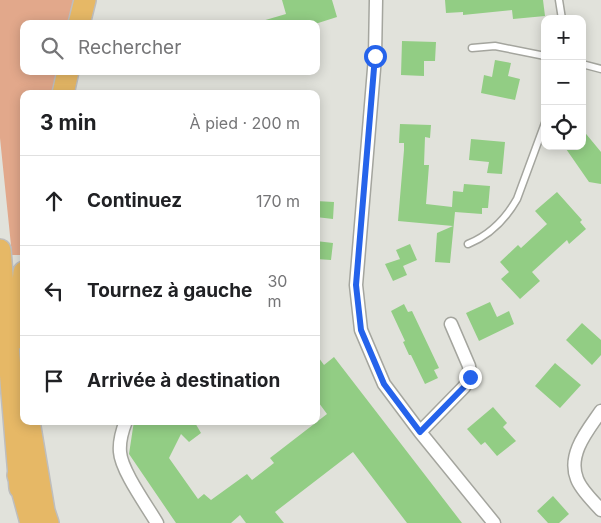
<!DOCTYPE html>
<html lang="fr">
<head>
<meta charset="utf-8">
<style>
	:root { --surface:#fff; --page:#f6f6f6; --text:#202124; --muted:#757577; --line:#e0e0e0 }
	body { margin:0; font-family:Inter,sans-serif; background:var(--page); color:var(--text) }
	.controls { position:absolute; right:15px; top:15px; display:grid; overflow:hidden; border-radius:10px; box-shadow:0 2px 12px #0003 }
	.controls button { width:45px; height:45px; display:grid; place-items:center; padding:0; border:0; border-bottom:1px solid var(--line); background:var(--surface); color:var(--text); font:25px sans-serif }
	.stop { position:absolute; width:15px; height:15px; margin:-11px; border:4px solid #2563eb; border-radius:50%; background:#fff }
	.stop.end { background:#2563eb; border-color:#fff; box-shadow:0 1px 5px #0008 }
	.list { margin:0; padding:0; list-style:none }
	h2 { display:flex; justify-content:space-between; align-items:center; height:65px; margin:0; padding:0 20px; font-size:21px }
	h2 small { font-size:16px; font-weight:400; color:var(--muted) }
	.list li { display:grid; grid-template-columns:32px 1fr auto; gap:15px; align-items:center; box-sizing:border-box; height:90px; padding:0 20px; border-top:1px solid var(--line) }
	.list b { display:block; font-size:19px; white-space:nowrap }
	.list em { font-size:16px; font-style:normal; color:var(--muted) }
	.icon { flex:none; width:28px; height:28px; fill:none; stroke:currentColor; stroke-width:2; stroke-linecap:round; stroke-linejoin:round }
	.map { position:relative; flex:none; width:601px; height:523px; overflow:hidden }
	.search { position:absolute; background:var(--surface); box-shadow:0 2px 12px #0003; left:20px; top:20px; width:300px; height:55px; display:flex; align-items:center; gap:12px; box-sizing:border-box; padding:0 18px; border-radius:10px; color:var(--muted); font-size:19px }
	.panel { position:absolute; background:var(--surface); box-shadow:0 2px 12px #0003; left:20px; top:90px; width:300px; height:335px; border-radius:10px }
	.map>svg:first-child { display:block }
	.green { fill:#e2a88b }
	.building { fill:#92cd84 }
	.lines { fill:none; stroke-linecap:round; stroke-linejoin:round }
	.service-casing { stroke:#a4a59e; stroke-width:9 }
	.minor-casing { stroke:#a4a59e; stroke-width:15 }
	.trunk-casing { stroke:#bebebe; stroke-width:24 }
	.service { stroke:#fff; stroke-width:6 }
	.minor { stroke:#fff; stroke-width:12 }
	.trunk { stroke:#e6b866; stroke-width:21 }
	.route { stroke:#2563eb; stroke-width:6 }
</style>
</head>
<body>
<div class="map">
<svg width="601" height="523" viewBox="0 0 601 523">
	<rect width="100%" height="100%" fill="#e1e2db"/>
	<path class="green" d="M0 0H75L70 24H24V71H60L55 94H24V240L21 255H12L0 138Z"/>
	<path class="building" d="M282 0H332L337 17 315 24H262V21L286 14Z
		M445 0H543L545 16 513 19 512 10 463 15V12L446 13Z
		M402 41 436 42 435 61H424V76L401 75Z
		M495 60 511 63 508 76 520 79 515 100 481 93 484 75 492 77Z
		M400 124 431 125 430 138 425 137 424 165H429L426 204 452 207 453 191 463 192 464 184 490 186 488 208H482V214L455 212 450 263 435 262 437 233 453 226 398 221 404 150V143H399Z
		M582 129 601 152V184L589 182 564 146H582Z
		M471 139 505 142 502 174 487 173 489 162 469 160Z
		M557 192 582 220 580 222 586 229 569 244 567 240 532 272 540 281 520 299 501 279 509 272 500 262 518 245 521 248 547 224 535 211Z
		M316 201 334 202 333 219 316 217Z
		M316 241 333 243 331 260 316 259Z
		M410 244 417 260 403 266 396 250Z
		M400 259 407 275 393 281 385 264Z
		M490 302 497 317 509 311 514 324 479 341 466 313Z
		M404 304 408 312 412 311 439 368 434 370 438 378 425 384 411 355H409L403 342 405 341 391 311Z
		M582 323 601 340V355L592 365 566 340Z
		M316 354 324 365 334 357 462 523H407L353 452 275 512 284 523H246L240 515 231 523H176L129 454 134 421H194L201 433 189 442 181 434 169 458 198 499 204 494 211 500 247 474 252 480 274 463 270 458 327 414 316 399Z
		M555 363 581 385 560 408 535 386Z
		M493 407 507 423 503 427 516 441 497 456 485 442 481 445 467 429Z
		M553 496 569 514 559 523H548L537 511Z"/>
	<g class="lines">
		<g class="service-casing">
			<path id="service" d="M559 0 562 19
				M472 48 495 46 545 56
				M582 64 601 69
				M468 244C490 235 505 220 517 199L545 123"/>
		</g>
		<g class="minor-casing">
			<path id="minor" d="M376 0 375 57 356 285 361 330 384 384 420 432 494 523
				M601 411C588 430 567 454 577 479 581 490 593 501 601 510
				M126 421C122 431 119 441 120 452 121 470 147 506 157 523
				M420 432 464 387 470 377 469 366 451 324"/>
		</g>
		<g class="trunk-casing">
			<path id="trunk" d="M79 24 85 0
				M63 94 68 71
				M0 250 20 488
				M21 338 20 316 24 272
				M29 421 44 511 48 523
				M18 475 31 523"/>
		</g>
		<use href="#service" class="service"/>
		<use href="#minor" class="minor"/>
		<use href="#trunk" class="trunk"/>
	</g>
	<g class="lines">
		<path class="route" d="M375 56 356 285 361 330 384 384 420 432 464 387 470 377"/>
	</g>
</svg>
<div class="controls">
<button>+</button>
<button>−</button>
<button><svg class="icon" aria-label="locate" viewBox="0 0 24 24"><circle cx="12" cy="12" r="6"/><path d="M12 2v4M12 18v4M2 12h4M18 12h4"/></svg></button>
</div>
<div class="stop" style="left:375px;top:56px"></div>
<div class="stop end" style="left:470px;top:377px"></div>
<div class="search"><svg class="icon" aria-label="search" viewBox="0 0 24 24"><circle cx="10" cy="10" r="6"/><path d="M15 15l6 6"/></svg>Rechercher</div>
<section class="panel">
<h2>3 min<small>À pied · 200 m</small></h2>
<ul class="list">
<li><svg class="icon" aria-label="ahead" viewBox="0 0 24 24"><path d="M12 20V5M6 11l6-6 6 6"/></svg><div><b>Continuez</b></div><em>170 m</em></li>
<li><svg class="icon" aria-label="left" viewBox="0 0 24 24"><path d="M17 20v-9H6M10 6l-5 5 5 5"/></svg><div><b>Tournez à gauche</b></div><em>30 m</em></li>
<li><svg class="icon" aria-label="arrive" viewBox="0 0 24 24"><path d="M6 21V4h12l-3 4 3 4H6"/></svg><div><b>Arrivée à destination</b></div></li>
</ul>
</section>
</div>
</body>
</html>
